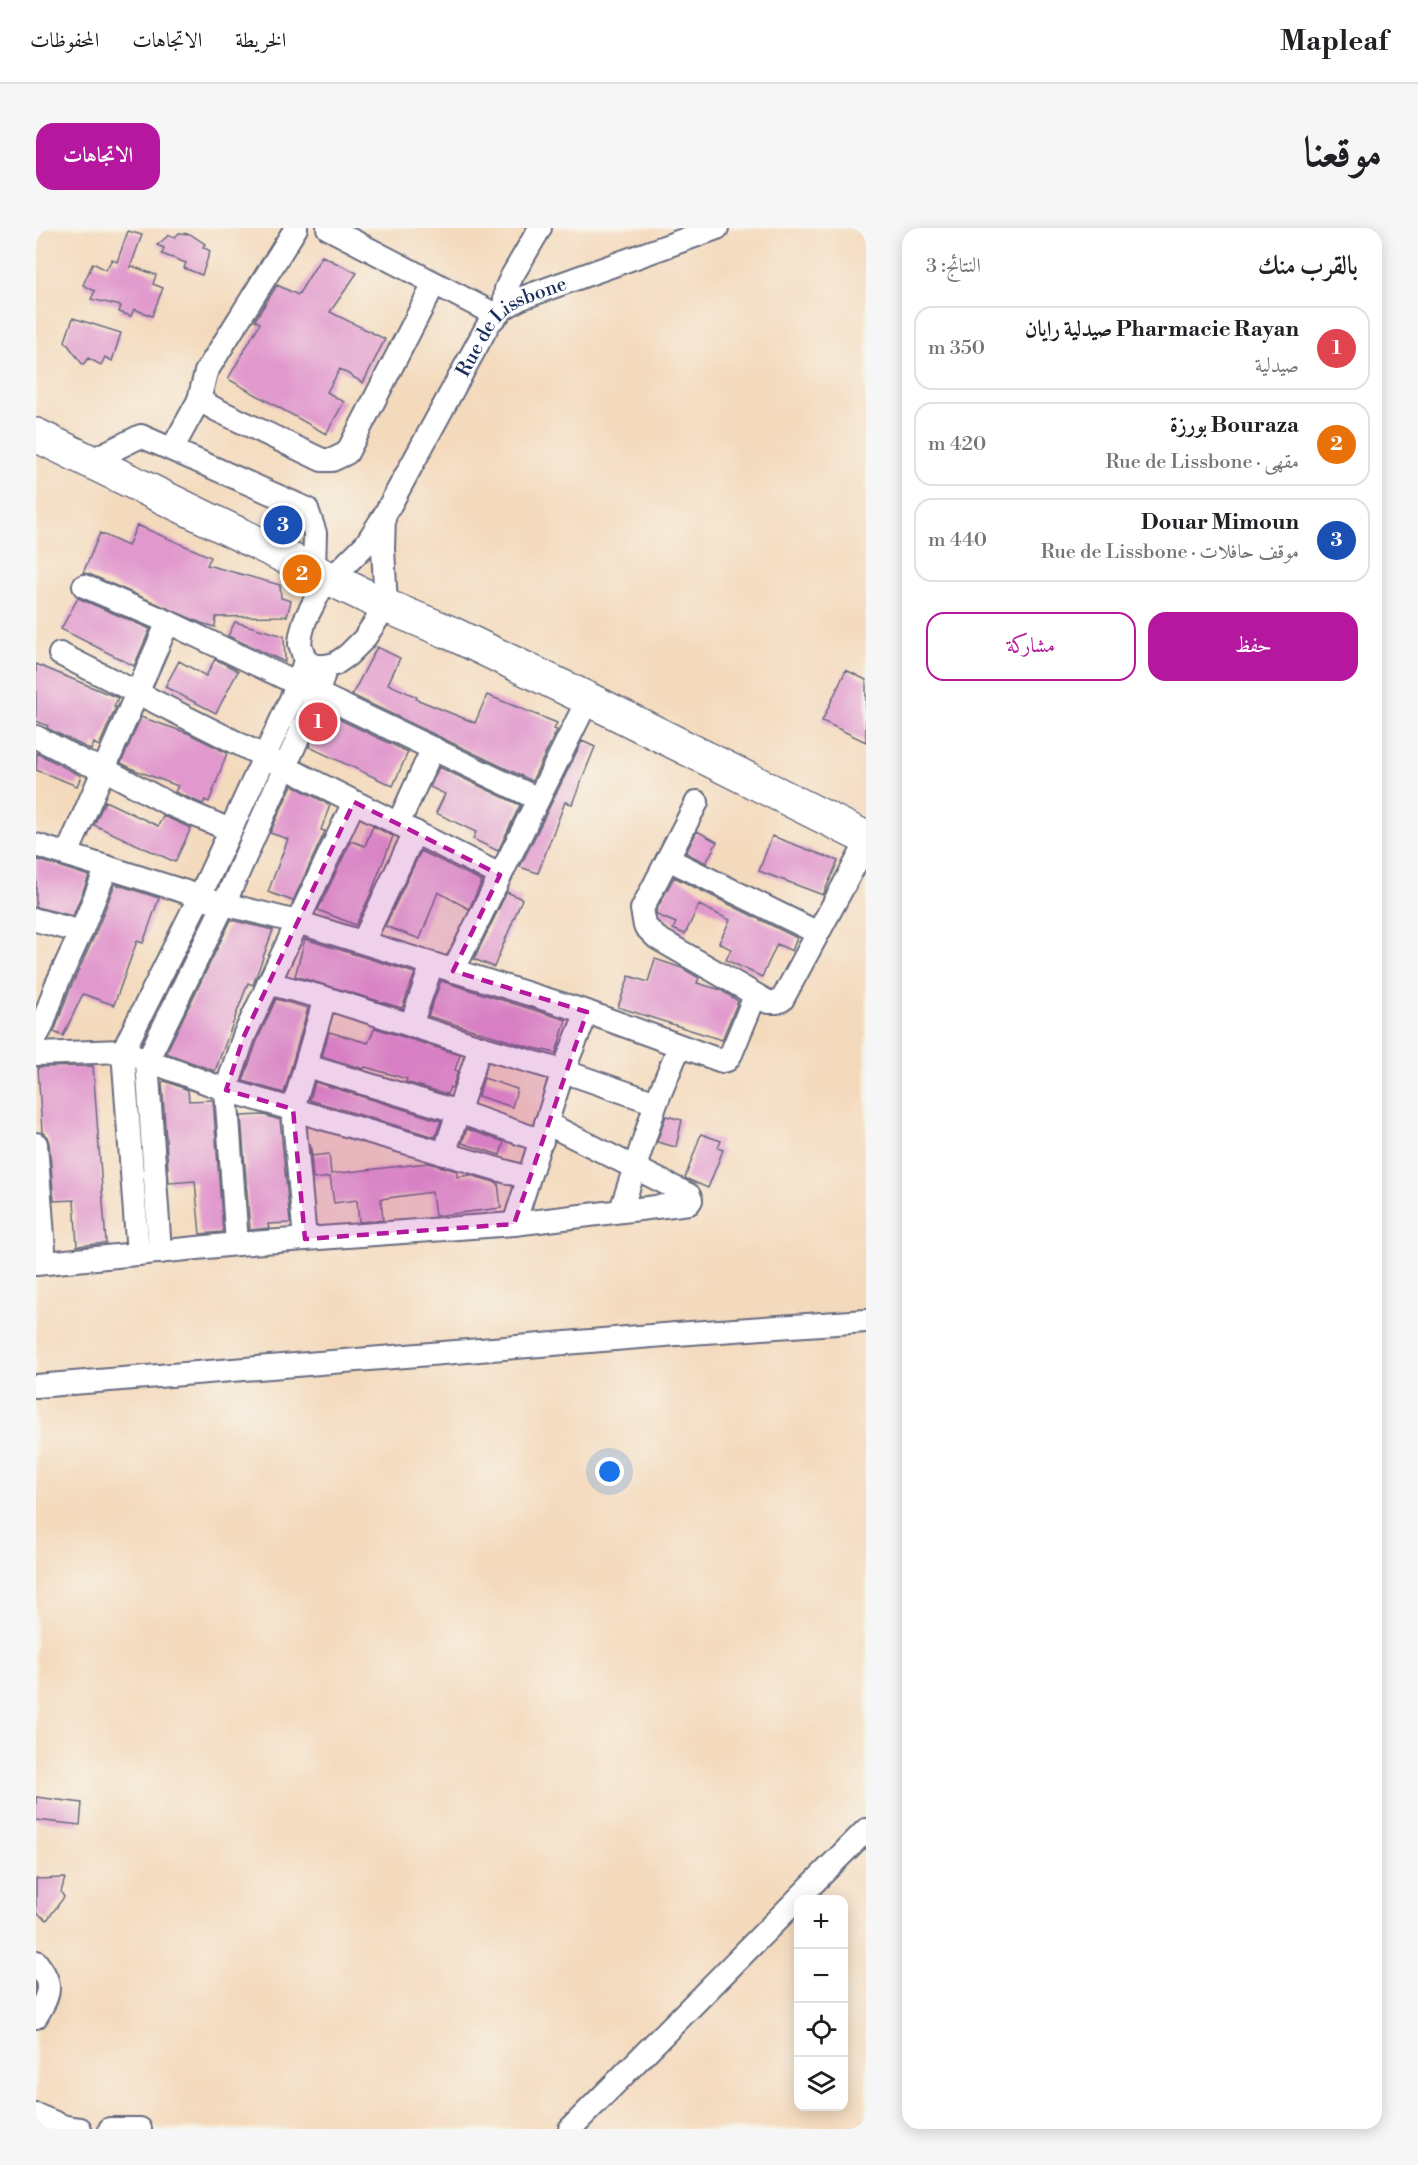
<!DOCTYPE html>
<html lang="ar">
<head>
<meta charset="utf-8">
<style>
	:root { --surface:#fff; --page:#f6f6f6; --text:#202124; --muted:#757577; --line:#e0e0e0; --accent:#b5179e }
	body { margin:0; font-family:"Libre Bodoni",Amiri,serif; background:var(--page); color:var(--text); direction:rtl }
	.controls { position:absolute; right:18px; bottom:18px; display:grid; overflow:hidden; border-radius:12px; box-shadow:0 3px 15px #0003 }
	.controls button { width:54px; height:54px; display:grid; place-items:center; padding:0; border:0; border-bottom:2px solid var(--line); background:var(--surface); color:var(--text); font:30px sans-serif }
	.you { position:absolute; left:574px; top:1244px; width:21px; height:21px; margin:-15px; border:4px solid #fff; border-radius:50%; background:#1a73e8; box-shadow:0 0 0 9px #1a73e833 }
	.badge { display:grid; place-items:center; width:39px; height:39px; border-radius:50%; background:var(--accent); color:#fff; font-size:20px; font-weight:700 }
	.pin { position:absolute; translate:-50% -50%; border:3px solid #fff; box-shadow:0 2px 6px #0006 }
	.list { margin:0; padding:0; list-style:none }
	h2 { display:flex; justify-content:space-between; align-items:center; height:78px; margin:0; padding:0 24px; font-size:26px }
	h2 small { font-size:20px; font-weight:400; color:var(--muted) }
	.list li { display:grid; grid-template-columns:39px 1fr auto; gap:18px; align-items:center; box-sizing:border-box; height:84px; margin:0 12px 12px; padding:0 12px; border:2px solid var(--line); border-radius:18px }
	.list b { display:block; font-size:22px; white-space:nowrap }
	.list p { margin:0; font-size:20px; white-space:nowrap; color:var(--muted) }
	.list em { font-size:20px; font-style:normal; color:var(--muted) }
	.actions { display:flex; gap:12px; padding:18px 24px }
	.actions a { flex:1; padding:14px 0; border:2px solid var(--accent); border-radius:18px; text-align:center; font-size:21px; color:var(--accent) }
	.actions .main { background:var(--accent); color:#fff }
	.icon { flex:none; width:33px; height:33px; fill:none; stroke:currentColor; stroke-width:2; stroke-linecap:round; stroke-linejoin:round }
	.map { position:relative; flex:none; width:830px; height:1901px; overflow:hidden; direction:ltr; border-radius:18px }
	header { display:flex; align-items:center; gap:36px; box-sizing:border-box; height:84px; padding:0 30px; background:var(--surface); border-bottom:2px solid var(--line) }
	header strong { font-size:28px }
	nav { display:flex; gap:33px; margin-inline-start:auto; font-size:21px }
	.intro { display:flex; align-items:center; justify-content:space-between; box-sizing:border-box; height:144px; padding:0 36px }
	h1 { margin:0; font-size:42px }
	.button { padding:15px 27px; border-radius:18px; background:var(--accent); color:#fff; font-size:21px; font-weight:700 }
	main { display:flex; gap:36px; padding:0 36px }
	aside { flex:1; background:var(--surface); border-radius:18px; box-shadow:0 3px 15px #0003 }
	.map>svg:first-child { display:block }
	.building { fill:#e198cd }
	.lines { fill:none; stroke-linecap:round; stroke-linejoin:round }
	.minor-casing { stroke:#676b7f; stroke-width:26 }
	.highway-casing { stroke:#676b7f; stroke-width:36 }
	.minor { stroke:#fff; stroke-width:22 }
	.highway { stroke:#fff; stroke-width:33 }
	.marked { fill:#b5179e; fill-opacity:0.2; stroke:#b5179e; stroke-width:4.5; stroke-dasharray:12 8; stroke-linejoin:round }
	.labels { text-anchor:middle; stroke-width:6; stroke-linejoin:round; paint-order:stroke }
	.street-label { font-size:20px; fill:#1b2f5e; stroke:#f7f3e8 }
</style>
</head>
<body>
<header>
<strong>Mapleaf</strong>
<nav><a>الخريطة</a><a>الاتجاهات</a><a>المحفوظات</a></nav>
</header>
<div class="intro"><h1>موقعنا</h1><a class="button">الاتجاهات</a></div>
<main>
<aside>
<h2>بالقرب منك<small>النتائج: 3</small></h2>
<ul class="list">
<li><span class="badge" style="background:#e0444e">1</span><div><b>Pharmacie Rayan صيدلية رايان</b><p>صيدلية</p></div><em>350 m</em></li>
<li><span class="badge" style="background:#e8710a">2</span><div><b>Bouraza بورزة</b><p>مقهى · Rue de Lissbone</p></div><em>420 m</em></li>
<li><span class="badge" style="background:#1a4fb4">3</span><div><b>Douar Mimoun</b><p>موقف حافلات · Rue de Lissbone</p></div><em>440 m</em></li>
</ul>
<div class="actions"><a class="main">حفظ</a><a>مشاركة</a></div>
</aside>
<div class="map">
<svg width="830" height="1901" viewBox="0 0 830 1901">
	<rect width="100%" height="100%" fill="#f7f3e8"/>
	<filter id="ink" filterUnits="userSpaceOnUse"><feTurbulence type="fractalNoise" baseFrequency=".0167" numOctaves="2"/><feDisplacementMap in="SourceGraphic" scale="12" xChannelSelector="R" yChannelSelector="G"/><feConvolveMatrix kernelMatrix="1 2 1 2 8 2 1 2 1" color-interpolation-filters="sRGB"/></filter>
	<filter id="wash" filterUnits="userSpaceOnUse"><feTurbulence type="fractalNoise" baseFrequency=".008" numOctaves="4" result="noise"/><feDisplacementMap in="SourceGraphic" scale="24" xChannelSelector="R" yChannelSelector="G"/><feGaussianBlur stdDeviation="1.35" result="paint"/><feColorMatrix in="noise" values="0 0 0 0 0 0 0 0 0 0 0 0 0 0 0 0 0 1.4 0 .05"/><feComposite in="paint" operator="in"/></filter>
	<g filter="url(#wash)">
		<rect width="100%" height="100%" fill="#f4dabd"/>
		<g id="blocks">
			<path class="building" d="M92 3 106 7 94 40 96 38 120 47 117 56 127 60 116 88 98 81 95 88 83 84 85 78 55 71 59 63 47 57 57 35 70 42 76 31 81 34Z
				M143 5 154 6 169 16 167 19 174 23 166 47 148 40 150 35 126 26 128 20 121 17 133 7 139 9Z
				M286 28 321 45 294 84 349 111 327 155 304 141 291 164 308 174 290 206 192 151 224 95 219 92 241 57 262 67Z
				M37 90 85 105 76 133 69 129 65 137 52 130 47 137 29 113Z
				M101 297 175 329 171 337 244 357 245 370 255 373 251 388 180 389 179 399 165 395 53 346 47 345 64 305 92 318Z
				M42 370 114 401 98 438 25 401Z
				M199 394 248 408 249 434 192 408Z
				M341 419 364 430 352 456 381 469 380 471 439 495 451 467 521 495 518 501 521 502 496 553 316 467Z
				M179 431 202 443 180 485 129 459 143 433 170 448Z
				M0 436 82 470 78 479H80L63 518 58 515 55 522 11 500 12 498 0 493Z
				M810 442 830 452V514L786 493Z
				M288 484 372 524 357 558 273 519Z
				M105 489 154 506 191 525 173 574 169 572 167 576 139 564 142 558 99 542 85 535Z
				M546 513 559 519 536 576 529 574 502 645 484 639Z
				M1 525 45 548 41 558 0 542Z
				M403 539 484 577 462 623 437 611 440 604 400 585 409 566 394 559Z
				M256 557 294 577 285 602 289 603 257 673 232 664 252 611 234 605Z
				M69 573 122 598 127 588 155 600 139 634 58 597Z
				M337 598 357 608 335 665 320 697 282 682 315 613 329 618Z
				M661 603 681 614 670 635 650 625Z
				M736 608 802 633 787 667 723 643Z
				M385 623 446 653 433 681 402 664 384 711 349 698Z
				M0 631 53 648 37 688 0 679Z
				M638 649 761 710 756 723 741 716 726 749 690 732 695 721 683 715 694 692 663 677 649 706 637 701 640 695 621 687 620 683Z
				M79 656 123 670 107 715 101 713 78 777 47 766 27 808 18 804 33 763 58 709Z
				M471 664 486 671 458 739 438 731Z
				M195 692 237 702 217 757 212 755 179 843 130 825Z
				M269 711 379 745 366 780 259 748Z
				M619 731 646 740 663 750 661 755 685 762 702 773 686 812 582 779 593 748 612 754Z
				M405 753 530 792 520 825 493 819 392 788Z
				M240 771 272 780 248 865 207 853 221 813Z
				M339 800 424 827 419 842 422 843 416 860 414 859 411 866 370 854 371 851 329 839 328 841 286 828 293 804 332 815Z
				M57 838 70 1015 41 1018 38 972 18 973 13 915 11 909 6 904 2 839Z
				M448 850 481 861 476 879 442 868Z
				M129 853 152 862 153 873 177 872 187 1004 164 1006 159 953 133 955 126 854Z
				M279 854 405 893 399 909 274 872Z
				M228 887 244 892 254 995 232 996 233 1000 214 1002 205 888Z
				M630 888 646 892 640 919 621 914Z
				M431 901 468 914 464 927 426 915Z
				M665 906 685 913 682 920 687 922 672 960 649 950Z
				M274 915 276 928 293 926 295 946 392 935 421 943V949L434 947 462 955 465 980 399 988 396 964 345 971 347 992 323 994 321 972 298 975 294 949 277 951Z
				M0 1569 46 1575 44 1597 0 1592Z
				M29 1650 25 1664 28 1669 11 1692 0 1684V1651Z"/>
		</g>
	</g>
	<g filter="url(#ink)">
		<use href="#blocks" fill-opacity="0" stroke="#676b7f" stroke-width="1.5"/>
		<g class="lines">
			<g class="minor-casing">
				<g id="minor">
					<path d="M260 0 170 144 163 172 181 182 286 232H296L311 225 398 56"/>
					<path d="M292 0 460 87"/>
					<path d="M468 80 470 61 476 48 504 0"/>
					<path d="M136 221 163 172"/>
					<path d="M54 233 105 208 271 281 279 305 278 342"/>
					<path id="s1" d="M348 288 347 320 350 378 328 411 312 427 299 436 290 438H278L269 432 264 416 265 407 269 392 291 349 304 342 330 316 348 288 453 95 468 80 483 71 681 0"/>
					<path d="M48 358 132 394 502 571"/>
					<path d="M24 426 464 647"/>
					<path d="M0 509 50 535 68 541 133 576 194 602"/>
					<path d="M661 574 606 681 609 698 621 710 732 774H741L746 772 830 616"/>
					<path d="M362 596 397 520"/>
					<path d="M0 617 188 676 261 694 551 784 686 833 691 832 695 826 719 768"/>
					<path d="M31 626 132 394"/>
					<path d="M632 631 782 705"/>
					<path d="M0 692 45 704"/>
					<path d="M327 714 379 604"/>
					<path d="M417 743 552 471"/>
					<path d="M232 755 289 770 444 819 527 843 620 875"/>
					<path d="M375 797 396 736"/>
					<path d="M0 809 6 798 20 758 45 704 71 639"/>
					<path d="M0 826 87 823 190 862 492 950"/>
					<path d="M271 838 423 884 506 913"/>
					<path d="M0 916 9 1035"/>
					<path d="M408 926 444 819"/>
					<path d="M585 982 620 875 643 819"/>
					<path d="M478 996 527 843 551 784"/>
					<path d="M269 1011 257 881 289 770"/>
					<path d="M201 1016 190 862 208 808 318 574"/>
					<path d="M124 1024 111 833 188 676 282 465 290 438"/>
					<path d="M102 1026 87 823 164 668 262 456 269 432"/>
					<path d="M0 1036 201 1016 478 996 645 976 653 975 655 972 653 967 510 895"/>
					<path d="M0 1158 640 1106 830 1093"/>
					<path d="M0 1734C18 1756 14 1765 0 1789"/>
					<path d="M0 1887 29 1899 44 1901"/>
					<path d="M74 1901H104"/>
					<path d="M534 1901 830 1602"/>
				</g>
			</g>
			<g class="highway-casing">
				<path id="highway" d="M0 207 350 378 415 405 552 471 830 610"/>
			</g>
			<use href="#minor" class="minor"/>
			<use href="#highway" class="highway"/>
		</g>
	</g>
	<path class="marked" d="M318 574 464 647 417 743 551 784 478 996 269 1011 257 881 190 862 208 808Z"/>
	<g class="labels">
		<g class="street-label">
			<text dy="7" stroke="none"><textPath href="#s1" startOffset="609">Rue de Lissbone</textPath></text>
		</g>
	</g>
</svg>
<div class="controls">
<button>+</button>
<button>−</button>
<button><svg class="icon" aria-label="locate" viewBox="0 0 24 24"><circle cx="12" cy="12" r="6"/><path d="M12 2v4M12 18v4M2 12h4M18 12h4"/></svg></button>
<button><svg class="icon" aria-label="layers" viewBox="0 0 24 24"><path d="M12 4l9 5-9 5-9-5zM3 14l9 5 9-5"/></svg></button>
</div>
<div class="you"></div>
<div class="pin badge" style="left:282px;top:494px;background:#e0444e">1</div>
<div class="pin badge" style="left:266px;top:346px;background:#e8710a">2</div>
<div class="pin badge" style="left:247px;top:297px;background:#1a4fb4">3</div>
</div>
</main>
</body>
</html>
